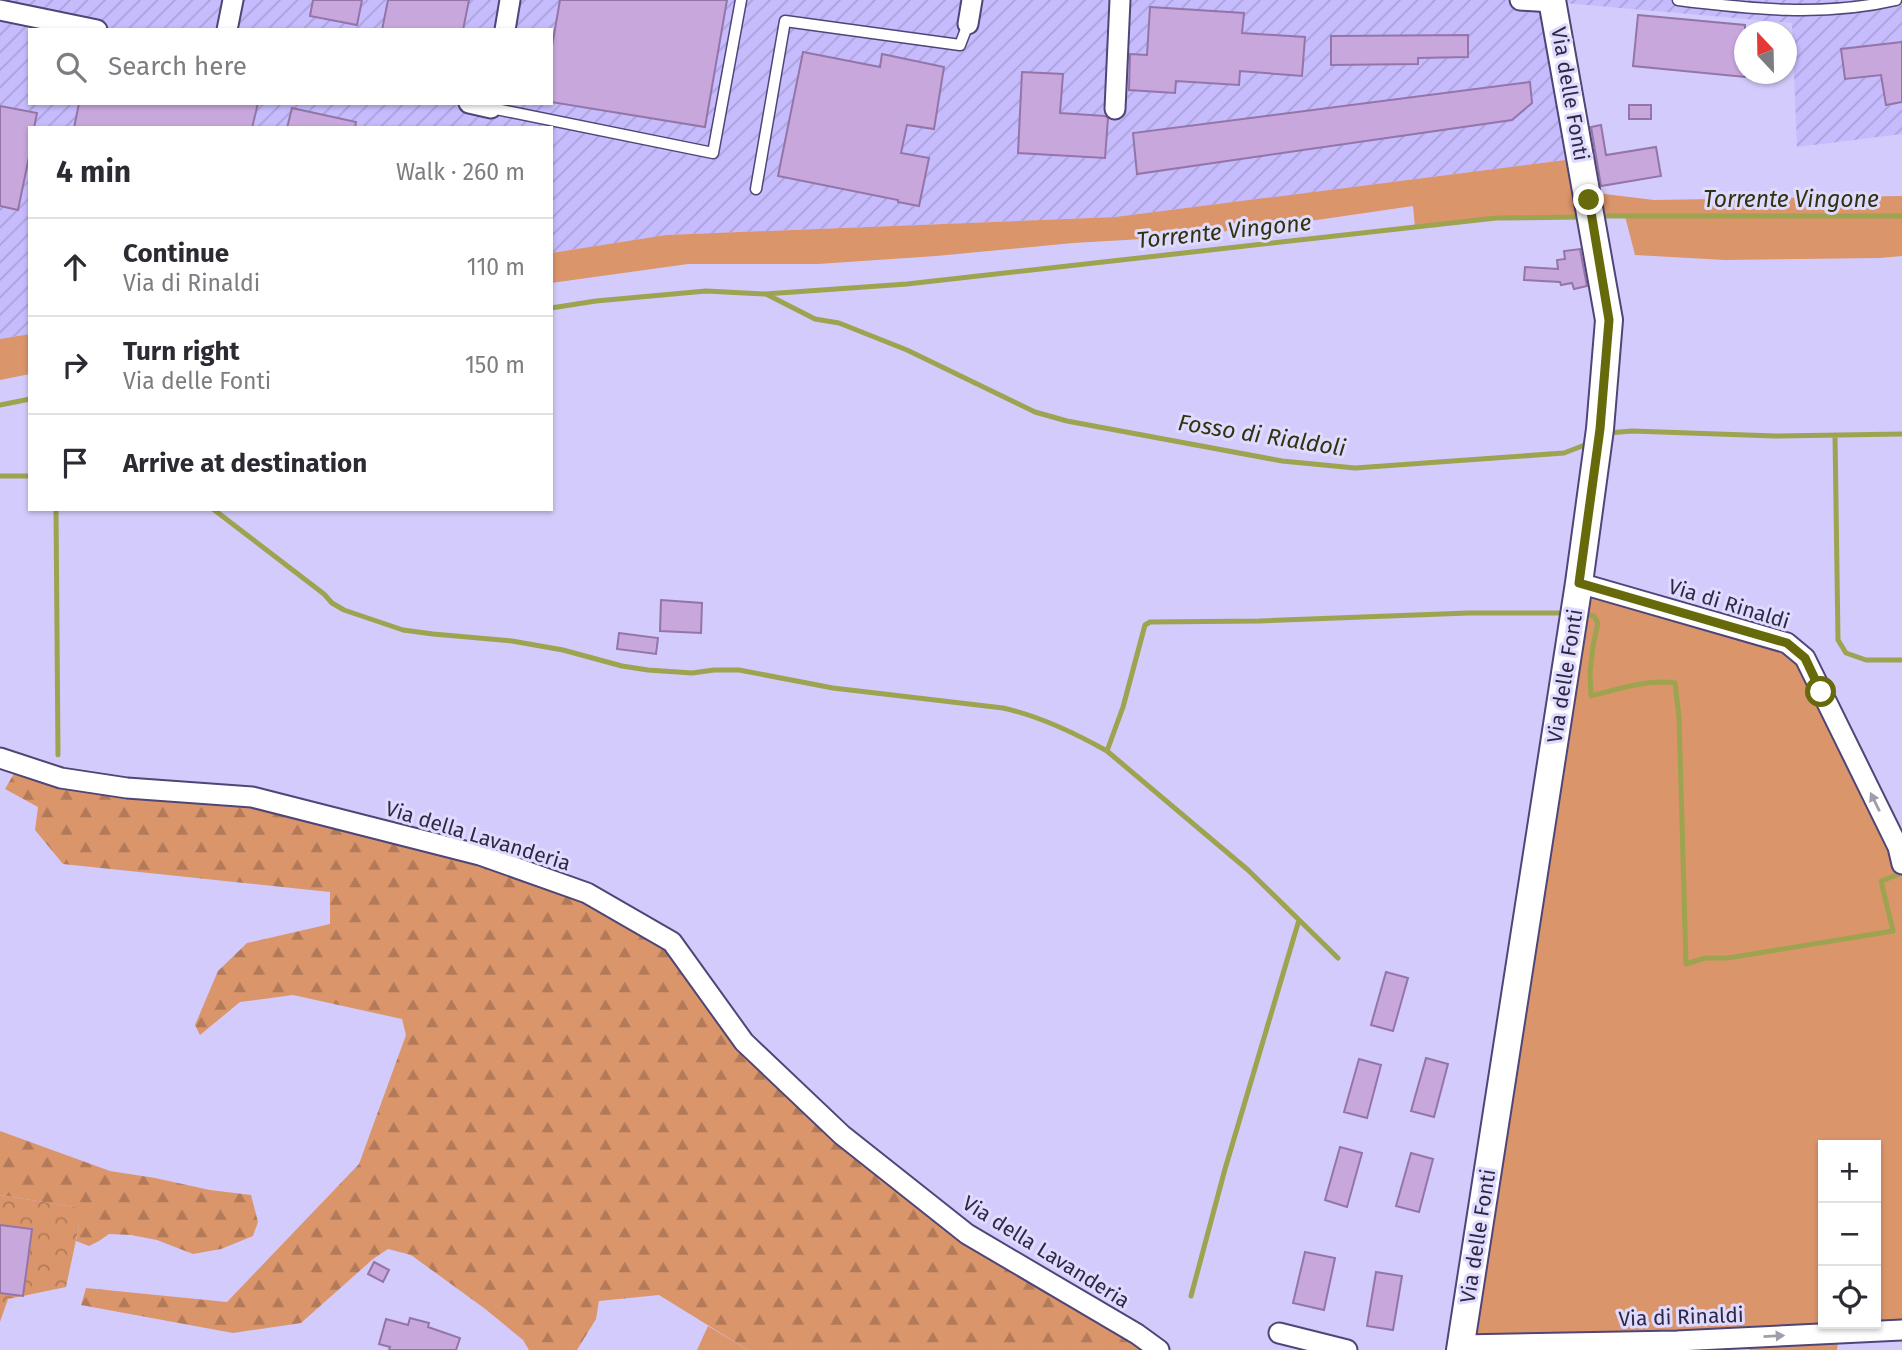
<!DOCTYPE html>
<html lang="en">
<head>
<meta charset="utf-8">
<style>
	:root { --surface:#fff; --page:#f7f7f7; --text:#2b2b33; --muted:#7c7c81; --line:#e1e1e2 }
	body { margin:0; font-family:"Fira Sans",sans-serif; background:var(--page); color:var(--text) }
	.controls { position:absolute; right:21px; bottom:21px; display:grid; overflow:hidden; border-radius:0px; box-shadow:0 2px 5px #0004 }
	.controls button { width:63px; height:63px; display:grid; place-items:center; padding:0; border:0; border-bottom:2px solid var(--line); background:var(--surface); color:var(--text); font:35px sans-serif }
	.compass { position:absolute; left:1734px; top:21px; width:63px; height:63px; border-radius:50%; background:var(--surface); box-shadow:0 2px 5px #0004; rotate:338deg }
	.stop { position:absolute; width:21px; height:21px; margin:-16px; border:5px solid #676a0a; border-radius:50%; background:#fff }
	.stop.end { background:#676a0a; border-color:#fff; box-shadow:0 2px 7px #0008 }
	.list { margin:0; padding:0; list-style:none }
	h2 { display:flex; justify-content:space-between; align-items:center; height:91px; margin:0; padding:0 28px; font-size:30px }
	h2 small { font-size:23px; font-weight:400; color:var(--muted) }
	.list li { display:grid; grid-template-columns:46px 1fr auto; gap:21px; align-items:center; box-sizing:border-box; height:98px; padding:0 28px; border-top:2px solid var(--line) }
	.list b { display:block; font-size:26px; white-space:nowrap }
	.list p { margin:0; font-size:23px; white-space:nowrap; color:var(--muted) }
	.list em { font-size:23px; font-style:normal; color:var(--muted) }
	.icon { flex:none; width:38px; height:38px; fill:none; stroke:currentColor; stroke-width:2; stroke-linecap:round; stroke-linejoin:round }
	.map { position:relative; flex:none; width:1902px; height:1350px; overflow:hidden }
	.search { position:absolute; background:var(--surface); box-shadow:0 2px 5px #0004; left:28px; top:28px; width:525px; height:77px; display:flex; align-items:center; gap:18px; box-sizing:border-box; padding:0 24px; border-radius:0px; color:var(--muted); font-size:26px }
	.panel { position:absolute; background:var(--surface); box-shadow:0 2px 5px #0004; left:28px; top:126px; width:525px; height:385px; border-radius:0px }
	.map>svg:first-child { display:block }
	.industrial { fill:url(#industrial-furrows); fill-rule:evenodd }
	.grass { fill:#db956b; fill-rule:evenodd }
	.forest { fill:url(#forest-firs) }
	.park { fill:url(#park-crowns) }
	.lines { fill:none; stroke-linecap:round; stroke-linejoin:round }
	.stream { stroke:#9ea350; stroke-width:5 }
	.building { fill:#c8a7dd; stroke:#9475a8; stroke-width:2 }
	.lane-casing { stroke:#4f4577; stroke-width:13 }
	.street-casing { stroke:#4f4577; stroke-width:23 }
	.secondary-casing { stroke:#4f4577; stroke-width:30 }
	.lane { stroke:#fff; stroke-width:10 }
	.street { stroke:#fff; stroke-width:19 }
	.secondary { stroke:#fff; stroke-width:26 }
	.oneway { fill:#a09fa9 }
	.route { stroke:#676a0a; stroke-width:9 }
	.labels { text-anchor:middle; stroke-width:6; stroke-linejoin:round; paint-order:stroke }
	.street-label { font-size:21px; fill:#2d2940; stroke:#dfdaff }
	.water-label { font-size:23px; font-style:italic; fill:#31320e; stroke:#dfdaff }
</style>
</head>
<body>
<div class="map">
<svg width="1902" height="1350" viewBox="0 0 1902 1350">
	<defs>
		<pattern id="industrial-furrows" width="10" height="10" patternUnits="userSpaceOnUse" patternTransform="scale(1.75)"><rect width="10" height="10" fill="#c6bbfd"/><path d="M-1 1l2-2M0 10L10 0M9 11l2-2" fill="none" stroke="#aaa1da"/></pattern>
		<pattern id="forest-firs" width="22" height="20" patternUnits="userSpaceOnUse" patternTransform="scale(1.75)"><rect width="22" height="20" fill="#db956b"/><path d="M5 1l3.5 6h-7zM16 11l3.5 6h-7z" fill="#b27a59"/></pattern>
		<pattern id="park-crowns" width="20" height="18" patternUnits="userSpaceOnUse" patternTransform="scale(1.75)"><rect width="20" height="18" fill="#db956b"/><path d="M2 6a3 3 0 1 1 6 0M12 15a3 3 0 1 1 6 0" fill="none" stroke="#b27a59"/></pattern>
	</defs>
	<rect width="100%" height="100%" fill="#d3cbfb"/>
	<path class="industrial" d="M0 0H1902V134L1797 147 1792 23 1553 2 1581 158 1115 217 666 235 551 253V128H30V334L0 339ZM30 30H551V103H30Z"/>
	<path class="grass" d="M1581 158 1588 192 1654 200 1902 196V256L1880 258 1725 260 1635 255 1625 216 1496 218 1415 227 1413 206 1303 222 1177 237 1073 243 936 256 818 264H688L551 283V253L666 235 1115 217Z
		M30 334V374L0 380V339Z
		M1579 583 1787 643 1902 864V1330L1839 1333 1837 1350H1749L1751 1338 1461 1345ZM1823 1145H1876V1324H1823Z
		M708 1326 748 1350H697Z"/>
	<path class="forest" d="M19 765 252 797 587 893 672 942 744 1042 967 1234 1159 1350H748L659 1295 599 1301 596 1319 577 1350H529L523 1340 484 1308 411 1255 388 1249 373 1259 301 1323 233 1333 81 1305 86 1288 227 1302 359 1164 406 1035 402 1019 293 995 240 1002 200 1035 195 1025 218 971 247 943 330 924V892L63 864 35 830 38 807 5 789Z
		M0 1131 110 1171 155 1178 210 1190 251 1195 258 1222 253 1236 221 1249 193 1254 157 1240 131 1235 109 1234 99 1241 89 1246 76 1241 79 1226 74 1207 0 1195Z"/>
	<path class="park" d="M0 1195 75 1207 79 1226 66 1287 8 1299 0 1322Z"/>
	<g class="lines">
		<path class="stream" d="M1597 216H1902
			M766 294 815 319 839 323 907 350 1035 412 1067 421 1282 461 1355 468 1564 453 1590 443
			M551 308 596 301 706 291 765 294 907 284 1496 218 1584 217
			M0 405 30 399
			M1608 433 1632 431 1775 436 1902 434
			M1835 435 1838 640 1846 653 1866 660H1902
			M0 476H30
			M56 509 58 755
			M213 509 324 594 332 603 344 610 403 630 433 634 512 641 563 650 622 666 648 670 692 673 714 670H739L833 688 1003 708C1040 716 1075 733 1107 751L1248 870 1338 958
			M1583 614 1594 616 1598 623 1593 646 1590 672 1591 696C1618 689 1648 679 1675 683L1679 717 1686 964 1705 958H1728L1893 931 1881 881 1902 873
			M1107 751 1123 707 1145 625 1150 622 1259 621 1468 613H1567
			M1191 1296 1225 1169 1299 920"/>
	</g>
	<path class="building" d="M313 0H362L357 25 310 16Z
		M388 0H469L463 30H382Z
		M560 0H727L705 127 551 102V52Z
		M1150 7 1244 13 1242 33 1305 37 1302 76 1240 71 1239 85 1176 81 1175 93 1129 90 1130 54 1147 55Z
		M1638 15 1745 25V77L1633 66Z
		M1468 35V57L1418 58V64L1331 65V36Z
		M1902 42V102L1886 105 1881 75 1845 79 1841 49Z
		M803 52 880 67 882 54 944 67 934 129 907 125 901 153 929 158 919 206 898 202V200L778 176Z
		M1022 72 1063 74 1060 113 1105 116 1108 118 1105 158 1018 153Z
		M1530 82 1532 103 1512 120 1137 174 1133 133Z
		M79 103H258L252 128H74Z
		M1629 105H1651V119H1629Z
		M0 106 37 113 34 128H30V152L18 210 0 206Z
		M292 108 356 122 355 128H287Z
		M1601 125 1606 155 1656 147 1661 176 1601 186 1591 127Z
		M1580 249 1587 286 1574 289 1572 283 1561 285 1560 282 1524 280 1525 267 1558 269 1557 260 1565 259 1564 251Z
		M661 600 702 603 701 633 660 631Z
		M619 633 658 638 656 654 617 649Z
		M1386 972 1408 978 1393 1031 1371 1025Z
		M1426 1058 1448 1064 1434 1117 1411 1111Z
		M1359 1059 1381 1065 1367 1118 1344 1112Z
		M1340 1147 1362 1153 1347 1207 1325 1200Z
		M1411 1153 1433 1159 1419 1212 1396 1206Z
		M0 1225 32 1229 23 1296 0 1293Z
		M1305 1252 1335 1258 1324 1310 1293 1303Z
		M374 1262 389 1270 383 1282 368 1274Z
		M1376 1272 1402 1276 1393 1330 1367 1326Z
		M410 1318 429 1323 428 1327 460 1338 456 1350H389L390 1347 379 1344 386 1319 408 1325Z"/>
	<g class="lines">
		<g class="lane-casing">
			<path id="lane" d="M1678 0C1750 9 1824 17 1896 0
				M491 108 713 153 741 0
				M756 189 785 21 960 45 968 24"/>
		</g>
		<g class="street-casing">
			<path id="street" d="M1520 0 1552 2
				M0 10 97 30
				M968 24 972 0
				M227 30 233 0
				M505 30 510 0
				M469 103 491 108 492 103
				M1115 109 1120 0
				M1579 583 1787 643 1805 658 1898 847 1902 864
				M0 758 61 778 127 788 252 797 480 855 587 893 672 942 744 1042 842 1135 967 1234 1137 1334 1159 1350
				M1279 1333 1347 1350
				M1461 1345 1677 1341 1902 1330"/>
		</g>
		<g class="secondary-casing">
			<path id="secondary" d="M1460 1350 1579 583 1600 429 1609 320 1552 0"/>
		</g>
		<use href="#lane" class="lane"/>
		<use href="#street" class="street"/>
		<use href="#secondary" class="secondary"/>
	</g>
	<defs><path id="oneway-solid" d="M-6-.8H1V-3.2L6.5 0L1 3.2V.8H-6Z" transform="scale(1.75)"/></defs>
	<g class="oneway">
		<use href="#oneway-solid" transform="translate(1875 802) rotate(-116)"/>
		<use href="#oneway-solid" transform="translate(1774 1336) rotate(-3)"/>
	</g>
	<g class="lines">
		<path class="route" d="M1589 200 1609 320 1600 429 1579 583 1787 643 1805 658 1821 692"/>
	</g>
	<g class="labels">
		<g class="street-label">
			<text transform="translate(1570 94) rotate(80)" y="7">Via delle Fonti</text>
			<text transform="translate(1729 604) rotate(17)" y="7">Via di Rinaldi</text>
			<text transform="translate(1565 676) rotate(-81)" y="7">Via delle Fonti</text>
			<text transform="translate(478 836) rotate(17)" y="7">Via della Lavanderia</text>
			<text transform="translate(1478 1236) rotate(-81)" y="7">Via delle Fonti</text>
			<text transform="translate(1046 1252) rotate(32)" y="7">Via della Lavanderia</text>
			<text transform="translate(1681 1317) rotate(-2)" y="7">Via di Rinaldi</text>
		</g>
		<g class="water-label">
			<text x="1791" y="207">Torrente Vingone</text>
			<text transform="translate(1224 231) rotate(-6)" y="8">Torrente Vingone</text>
			<text transform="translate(1262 435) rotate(9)" y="8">Fosso di Rialdoli</text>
		</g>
	</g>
</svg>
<div class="controls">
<button>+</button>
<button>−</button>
<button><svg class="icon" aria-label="locate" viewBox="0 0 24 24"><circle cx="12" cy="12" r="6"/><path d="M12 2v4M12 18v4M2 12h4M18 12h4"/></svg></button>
</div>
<svg class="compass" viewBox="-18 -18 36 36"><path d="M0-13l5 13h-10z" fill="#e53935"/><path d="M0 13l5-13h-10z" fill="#7c7c81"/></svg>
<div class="stop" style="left:1821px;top:692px"></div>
<div class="stop end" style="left:1589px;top:200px"></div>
<div class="search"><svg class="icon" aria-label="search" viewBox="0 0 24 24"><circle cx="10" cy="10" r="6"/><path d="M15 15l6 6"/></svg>Search here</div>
<section class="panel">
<h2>4 min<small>Walk · 260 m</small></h2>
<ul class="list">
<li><svg class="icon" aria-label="ahead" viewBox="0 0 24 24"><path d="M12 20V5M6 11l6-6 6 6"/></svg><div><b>Continue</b><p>Via di Rinaldi</p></div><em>110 m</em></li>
<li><svg class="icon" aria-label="right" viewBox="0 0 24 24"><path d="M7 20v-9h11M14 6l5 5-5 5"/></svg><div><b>Turn right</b><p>Via delle Fonti</p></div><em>150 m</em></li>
<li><svg class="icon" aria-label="arrive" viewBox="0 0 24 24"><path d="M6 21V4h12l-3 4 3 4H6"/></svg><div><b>Arrive at destination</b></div></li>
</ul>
</section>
</div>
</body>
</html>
